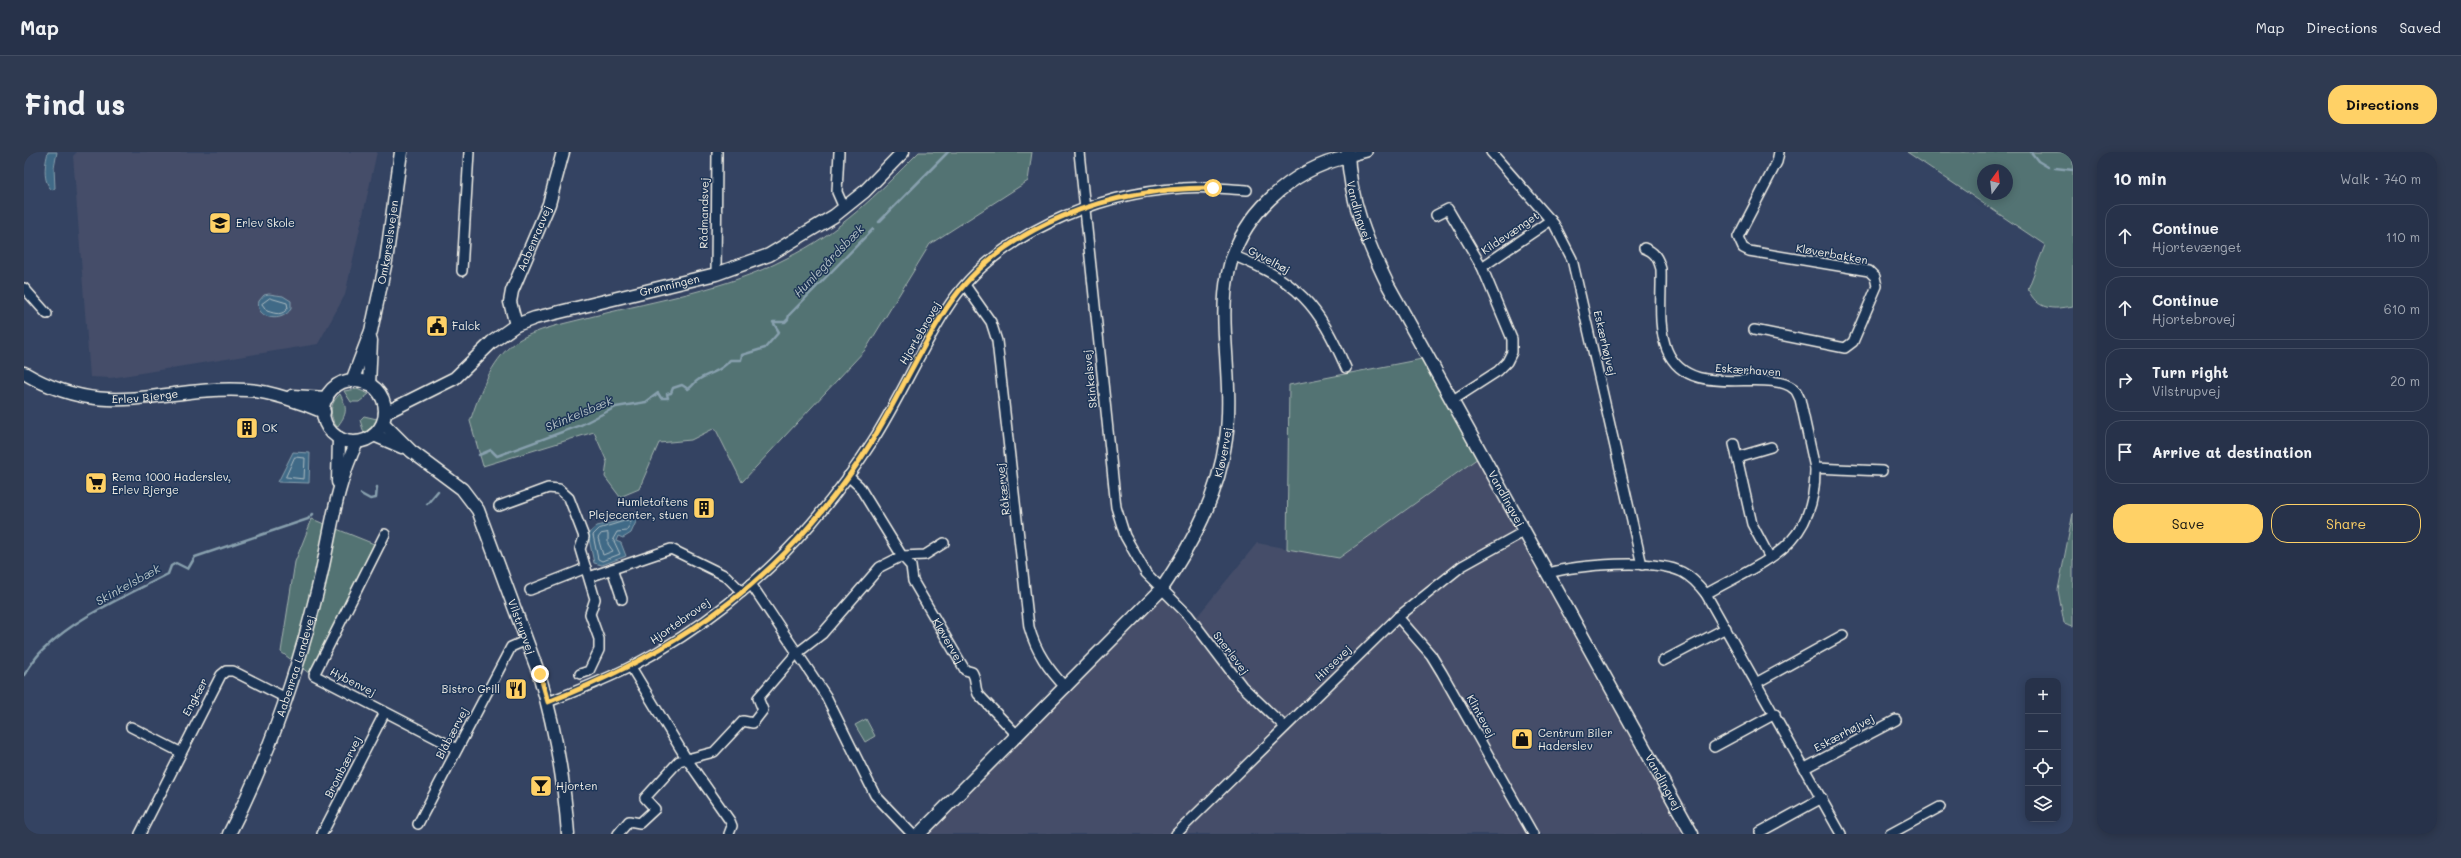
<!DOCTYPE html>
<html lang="en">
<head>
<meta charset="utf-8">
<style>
	:root { --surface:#27324a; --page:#2f3a51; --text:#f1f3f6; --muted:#a4aab5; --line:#434d62; --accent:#ffd166 }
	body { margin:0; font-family:Mali,sans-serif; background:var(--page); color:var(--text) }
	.controls { position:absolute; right:12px; bottom:12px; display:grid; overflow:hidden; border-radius:8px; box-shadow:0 2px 10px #0003 }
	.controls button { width:36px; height:36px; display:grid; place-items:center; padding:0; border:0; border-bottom:1px solid var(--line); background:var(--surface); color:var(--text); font:20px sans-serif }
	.compass { position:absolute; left:1953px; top:12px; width:36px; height:36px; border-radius:50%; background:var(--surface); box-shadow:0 2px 10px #0003; rotate:15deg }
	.stop { position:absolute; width:12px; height:12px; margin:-9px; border:3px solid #ffd166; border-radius:50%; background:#fff }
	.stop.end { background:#ffd166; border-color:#fff; box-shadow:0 1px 4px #0008 }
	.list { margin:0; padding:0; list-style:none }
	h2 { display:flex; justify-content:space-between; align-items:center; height:52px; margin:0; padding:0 16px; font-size:17px }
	h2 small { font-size:13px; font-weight:400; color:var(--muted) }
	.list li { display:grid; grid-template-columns:26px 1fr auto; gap:12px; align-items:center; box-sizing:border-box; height:64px; margin:0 8px 8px; padding:0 8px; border:1px solid var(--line); border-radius:16px }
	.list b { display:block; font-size:15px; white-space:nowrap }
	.list p { margin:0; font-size:13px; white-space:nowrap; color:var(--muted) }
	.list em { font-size:13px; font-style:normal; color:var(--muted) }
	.actions { display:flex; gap:8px; padding:12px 16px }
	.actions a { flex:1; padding:9px 0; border:1px solid var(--accent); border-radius:16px; text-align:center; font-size:14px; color:var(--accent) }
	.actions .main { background:var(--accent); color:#111 }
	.icon { flex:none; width:22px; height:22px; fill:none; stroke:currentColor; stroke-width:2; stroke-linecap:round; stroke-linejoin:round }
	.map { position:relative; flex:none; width:2049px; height:682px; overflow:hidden; border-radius:16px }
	header { display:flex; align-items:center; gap:24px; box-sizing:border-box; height:56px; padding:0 20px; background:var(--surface); border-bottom:1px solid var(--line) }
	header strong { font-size:19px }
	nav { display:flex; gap:22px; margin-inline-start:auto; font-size:14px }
	.intro { display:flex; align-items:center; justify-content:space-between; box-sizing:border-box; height:96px; padding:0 24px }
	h1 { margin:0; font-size:28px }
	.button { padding:10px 18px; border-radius:16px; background:var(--accent); color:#111; font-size:14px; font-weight:700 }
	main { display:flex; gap:24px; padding:0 24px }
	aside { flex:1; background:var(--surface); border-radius:16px; box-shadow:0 2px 10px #0003 }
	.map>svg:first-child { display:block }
	.built { fill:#444d69 }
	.green { fill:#527373; stroke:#a3b2ae; fill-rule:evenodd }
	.water { fill:#406a87; stroke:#88a0ae }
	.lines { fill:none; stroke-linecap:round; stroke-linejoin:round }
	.shore { stroke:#acbbc1; stroke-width:1 }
	.stream { stroke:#88a0ae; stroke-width:2.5 }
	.street-casing { stroke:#f4f1e8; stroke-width:12 }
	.secondary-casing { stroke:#f4f1e8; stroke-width:15 }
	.street { stroke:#1d3557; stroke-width:9 }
	.secondary { stroke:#1d3557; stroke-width:12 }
	.route { stroke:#ffd166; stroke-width:5 }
	.labels { text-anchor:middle; stroke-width:3; stroke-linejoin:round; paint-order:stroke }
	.street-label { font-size:11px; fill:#f4f1e8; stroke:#1d3557 }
	.poi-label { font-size:11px; fill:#f4f1e8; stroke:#1d3557; text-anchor:start }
	.water-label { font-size:12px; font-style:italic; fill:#b5c2c6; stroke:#1d3557 }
</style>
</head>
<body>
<header>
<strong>Map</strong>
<nav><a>Map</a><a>Directions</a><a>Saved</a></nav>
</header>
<div class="intro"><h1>Find us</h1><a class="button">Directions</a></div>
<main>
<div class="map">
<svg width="2049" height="682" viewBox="0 0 2049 682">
	<rect width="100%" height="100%" fill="#344362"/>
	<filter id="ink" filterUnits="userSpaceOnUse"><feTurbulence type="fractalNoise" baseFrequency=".025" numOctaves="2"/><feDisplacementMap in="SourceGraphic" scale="8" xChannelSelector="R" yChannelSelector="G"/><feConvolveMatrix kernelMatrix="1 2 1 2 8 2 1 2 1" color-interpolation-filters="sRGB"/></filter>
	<g filter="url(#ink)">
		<path class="built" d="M53 0H353L321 143 294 192 87 226 66 225 49 4Z
			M1454 306H1467L1667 663 1656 682H888L1135 442 1172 466 1233 391 1315 406Z"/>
		<path class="green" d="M895 0H1008L1004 29 906 92 842 197 718 330 691 276 667 288 635 291 615 337 596 345 581 325 583 310 570 280 459 314 446 269C456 241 466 210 490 191 509 177 548 170 570 164 634 148 703 137 761 107 817 80 852 43 895 0Z
			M1883 0H2049V154C2028 158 2013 158 2004 137L2021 93ZM1959 18H1983V42H1959Z
			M1398 207 1454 306 1315 406 1263 397 1265 233Z
			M333 237 345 242 335 250H327L320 239Z
			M316 242C324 257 323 262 313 275 305 264 305 252 316 242Z
			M340 264 353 267 349 274 340 281 336 268Z
			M2049 361V474L2040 471 2034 438Z
			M288 367 350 392 286 522 257 500 271 410Z
			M842 567 851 584 841 590 831 573Z"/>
		<path class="water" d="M24 0H33L30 16 31 36 28 38C18 29 21 12 24 0Z
			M245 142 259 144 267 149V157C256 173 230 165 235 149L240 143Z
			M269 300 286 301 285 331 254 330Z
			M612 360 616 361 607 381 599 386 594 384 592 389 597 391 602 404 578 413 570 411 564 382 573 374 595 369Z"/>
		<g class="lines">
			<path class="shore" d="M246 146 263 151 264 156C258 164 252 162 243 159L238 152Z
				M271 305 281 306 280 327 262 325Z
				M605 368 607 370 603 379 593 380 589 387 596 402 578 409 574 407 569 383 575 377Z
				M584 381V392L589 399 579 403 574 386 577 382Z"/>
			<path class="stream" d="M2007 0 2014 9 2024 15
				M2031 16 2049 18
				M855 70 924 0
				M455 303 467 298 473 304 557 273 592 255 622 250 634 241 637 246H644L643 242 647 241 649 236 658 233 664 237C669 235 669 231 674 228 685 221 698 219 706 208H717L718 203 741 196 755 180 749 170H761L764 167 765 163 849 77
				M337 342 346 347 352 346 353 335
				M403 352 414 339
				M0 523C6 515 11 505 19 498 53 464 102 444 144 422L147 414 152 411 164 417 171 405 284 367 289 362"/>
			<g class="street-casing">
				<g id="street">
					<path d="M815 0 813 40 820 56"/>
					<path d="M1055 0 1092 355 1101 384 1122 421 1164 463 1218 534 1261 575"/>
					<path d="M1467 0 1530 72 1548 107 1618 413"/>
					<path d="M1324 5 1343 0"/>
					<path d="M1412 63 1424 57 1458 115 1488 187V200L1483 210 1474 219 1429 248"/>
					<path d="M1620 96C1631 100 1634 106 1637 117 1638 142 1633 174 1643 198 1665 251 1742 214 1770 237 1773 239 1774 244 1776 247L1791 316"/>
					<path d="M1208 103C1274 129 1294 152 1322 216"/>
					<path d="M1458 115 1527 68"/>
					<path d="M438 119 445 0"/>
					<path d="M692 122 693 0"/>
					<path d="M941 133 967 170 973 189 1005 475C1012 500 1024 517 1042 536"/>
					<path d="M0 136 23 162"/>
					<path d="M1730 178 1821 196 1829 190 1853 134 1851 125 1845 119 1725 99 1719 96 1714 85 1753 10 1755 0"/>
					<path d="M1710 292 1728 372 1746 406"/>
					<path d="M1713 305 1747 295"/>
					<path id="s1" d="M824 324 835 334 878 404 887 414 889 429 941 518 948 520C953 528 950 534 954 542L994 584"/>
					<path d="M475 354 524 336 535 337 545 346 560 385 556 397 571 447 566 462 575 487V498L565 519 556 522"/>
					<path d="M361 382 290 523 433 597"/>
					<path d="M588 417 598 447"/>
					<path d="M1524 421C1554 413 1630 406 1658 420 1668 425 1675 433 1682 442L1817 682"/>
					<path d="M565 425 647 397 702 424 718 440"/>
					<path d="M727 432 802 544 851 643 888 682"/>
					<path d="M506 438 562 416"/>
					<path d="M1682 442C1742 408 1792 395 1791 316L1858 319"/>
					<path d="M1374 465 1407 503 1418 521 1509 682"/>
					<path d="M1639 509 1702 476"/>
					<path d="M607 515 662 606 706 669 708 674 705 682"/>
					<path d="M1732 531 1819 483"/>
					<path d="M524 550C552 539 581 528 608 514 675 479 738 429 787 372 809 346 830 318 848 290 875 248 895 201 922 158 969 83 1073 41 1159 36 1180 34 1202 37 1223 38"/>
					<path d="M107 575 156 600"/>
					<path d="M1690 595 1751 562"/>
					<path d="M1781 616 1872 568"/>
					<path d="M394 672 487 495 503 488"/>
					<path d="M1736 680 1798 646"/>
					<path d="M116 682 197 523 202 519H209L262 546"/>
					<path d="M298 682 361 560"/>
					<path d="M594 682 605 669 616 671 631 657 621 646 655 609 690 600 719 569 729 571 739 558 734 546 772 502 798 482 856 415 878 404 901 403 920 391"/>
					<path d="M1152 682 1374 465 1438 414 1501 379"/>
					<path d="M1866 682 1916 655"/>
				</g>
			</g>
			<g class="secondary-casing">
				<g id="secondary">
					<path id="s2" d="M1324 0C1325 47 1344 92 1364 133L1668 682"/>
					<path id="s3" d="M492 173 486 150 488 139 525 52 539 0"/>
					<path id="s4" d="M0 221C85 271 137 233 223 238 245 239 279 251 300 260"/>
					<circle cx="330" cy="259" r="31"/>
					<path id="s5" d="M328 229 347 179 362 109 377 0"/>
					<path d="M345 233 347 188"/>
					<path d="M268 244 303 246"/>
					<path id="s6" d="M361 261 431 226 468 190 492 173 511 166 692 122 745 103 810 64 840 40 879 0"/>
					<path id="s7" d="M359 271 387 299 438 337 454 358 515 522C531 575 540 627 544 682"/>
					<path d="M350 283 378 295"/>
					<path d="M314 330 315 286"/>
					<path id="s8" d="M205 682C244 606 273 522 293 440 306 389 310 337 333 290"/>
					<path id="s9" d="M895 682 1137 438C1169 390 1194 345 1202 287 1214 199 1171 119 1246 47 1269 25 1294 11 1324 5"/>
				</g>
			</g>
			<use href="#street" class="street"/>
			<use href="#secondary" class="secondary"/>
		</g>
	</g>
	<g class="lines" filter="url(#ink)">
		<path class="route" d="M516 522 524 550C626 510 717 456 788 371 810 345 831 317 848 289 874 246 895 199 922 157 978 71 1091 35 1189 36"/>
	</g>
	<defs>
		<g id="school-square" transform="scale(1.15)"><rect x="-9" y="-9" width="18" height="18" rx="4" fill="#ffd166" stroke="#1d3557"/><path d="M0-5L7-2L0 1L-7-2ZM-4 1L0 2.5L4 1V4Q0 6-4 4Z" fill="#111"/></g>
		<g id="civic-square" transform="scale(1.15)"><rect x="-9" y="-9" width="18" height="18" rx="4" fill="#ffd166" stroke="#1d3557"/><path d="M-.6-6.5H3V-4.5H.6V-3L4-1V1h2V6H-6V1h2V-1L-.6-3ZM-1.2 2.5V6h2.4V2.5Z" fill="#111"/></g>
		<g id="building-square" transform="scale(1.15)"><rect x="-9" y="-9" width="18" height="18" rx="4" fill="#ffd166" stroke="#1d3557"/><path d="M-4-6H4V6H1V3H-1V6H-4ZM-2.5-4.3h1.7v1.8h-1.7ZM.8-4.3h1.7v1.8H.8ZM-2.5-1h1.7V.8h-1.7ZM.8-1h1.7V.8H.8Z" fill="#111"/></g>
		<g id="supermarket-square" transform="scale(1.15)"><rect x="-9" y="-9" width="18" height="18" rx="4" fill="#ffd166" stroke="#1d3557"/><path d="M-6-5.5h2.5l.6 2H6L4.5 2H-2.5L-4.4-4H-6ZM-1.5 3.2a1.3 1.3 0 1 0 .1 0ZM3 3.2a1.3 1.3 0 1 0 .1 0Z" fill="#111"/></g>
		<g id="restaurant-square" transform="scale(1.15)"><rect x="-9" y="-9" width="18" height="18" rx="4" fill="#ffd166" stroke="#1d3557"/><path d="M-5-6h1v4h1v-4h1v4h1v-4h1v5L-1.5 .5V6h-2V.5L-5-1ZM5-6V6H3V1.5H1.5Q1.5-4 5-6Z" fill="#111"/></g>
		<g id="shop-square" transform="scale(1.15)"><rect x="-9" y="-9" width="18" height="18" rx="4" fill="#ffd166" stroke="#1d3557"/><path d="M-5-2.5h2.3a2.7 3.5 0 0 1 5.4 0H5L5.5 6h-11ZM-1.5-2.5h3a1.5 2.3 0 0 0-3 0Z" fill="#111"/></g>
		<g id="bar-square" transform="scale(1.15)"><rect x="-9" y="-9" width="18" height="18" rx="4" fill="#ffd166" stroke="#1d3557"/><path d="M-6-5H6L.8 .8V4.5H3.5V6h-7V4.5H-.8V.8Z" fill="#111"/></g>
	</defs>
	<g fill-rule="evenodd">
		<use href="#school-square" x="196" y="71"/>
		<use href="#civic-square" x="413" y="174"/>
		<use href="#building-square" x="223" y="276"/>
		<use href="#supermarket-square" x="72" y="331"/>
		<use href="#building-square" x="680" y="356"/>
		<use href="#restaurant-square" x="492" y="537"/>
		<use href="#shop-square" x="1498" y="587"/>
		<use href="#bar-square" x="517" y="634"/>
	</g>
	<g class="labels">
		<g class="street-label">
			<text dy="4" stroke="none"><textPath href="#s2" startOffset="60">Vandlingvej</textPath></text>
			<text transform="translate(680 61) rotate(-89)" y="4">Rådmandsvej</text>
			<text transform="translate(1486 81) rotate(-34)" y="4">Kildevænget</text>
			<text dy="4" stroke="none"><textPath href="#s3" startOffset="92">Aabenraavej</textPath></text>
			<text dy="4" stroke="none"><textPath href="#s5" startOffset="144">Omkørselsvejen</textPath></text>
			<text transform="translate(1808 102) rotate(10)" y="4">Kløverbakken</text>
			<text transform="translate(1245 108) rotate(28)" y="4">Gyvelhøj</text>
			<text dy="4" stroke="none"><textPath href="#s6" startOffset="318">Grønningen</textPath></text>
			<text transform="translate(896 181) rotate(-60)" y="4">Hjortebrovej</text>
			<text transform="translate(1581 191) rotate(77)" y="4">Eskærhøjvej</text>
			<text transform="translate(1724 218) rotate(4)" y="4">Eskærhaven</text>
			<text transform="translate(1066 227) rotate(-96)" y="4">Skinkelsvej</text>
			<text dy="4" stroke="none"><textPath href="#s4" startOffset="126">Erlev Bjerge</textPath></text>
			<text dy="4" stroke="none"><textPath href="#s9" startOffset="496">Kløvervej</textPath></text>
			<text transform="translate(979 337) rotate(-96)" y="4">Råkærvej</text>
			<text dy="4" stroke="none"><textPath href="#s2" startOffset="384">Vandlingvej</textPath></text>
			<text transform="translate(656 469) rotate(-35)" y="4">Hjortebrovej</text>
			<text dy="4" stroke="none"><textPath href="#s7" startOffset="254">Vilstrupvej</textPath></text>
			<text dy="4" stroke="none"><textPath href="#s1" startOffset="195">Kløvervej</textPath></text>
			<text transform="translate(1207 501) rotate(53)" y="4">Snerlevej</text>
			<text transform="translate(1309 511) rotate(-44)" y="4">Hirsevej</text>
			<text dy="4" stroke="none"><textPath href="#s8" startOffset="181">Aabenraa Landevej</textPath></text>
			<text transform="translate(329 530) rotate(27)" y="4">Hybenvej</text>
			<text transform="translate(171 545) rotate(-62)" y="4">Engkær</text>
			<text transform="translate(1457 564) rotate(61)" y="4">Klintevej</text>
			<text transform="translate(428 581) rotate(-62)" y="4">Blåbærvej</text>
			<text transform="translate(1820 581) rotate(-28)" y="4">Eskærhøjvej</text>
			<text transform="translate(319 615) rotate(-63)" y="4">Brombærvej</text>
			<text dy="4" stroke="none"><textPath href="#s2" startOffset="708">Vandlingvej</textPath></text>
		</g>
		<g class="poi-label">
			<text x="212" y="75">Erlev Skole</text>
			<text x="428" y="178">Falck</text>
			<text x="238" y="280">OK</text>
			<text x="88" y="329">Rema 1000 Haderslev,<tspan x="88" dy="13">Erlev Bjerge</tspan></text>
			<text x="664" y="354" text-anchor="end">Humletoftens<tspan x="664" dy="13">Plejecenter, stuen</tspan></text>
			<text x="476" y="541" text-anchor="end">Bistro Grill</text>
			<text x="1514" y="585">Centrum Biler<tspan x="1514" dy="13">Haderslev</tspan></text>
			<text x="532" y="638">Hjorten</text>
		</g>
		<g class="water-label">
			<text transform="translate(805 109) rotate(-46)" y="4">Humlegårdsbæk</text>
			<text transform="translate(555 262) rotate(-23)" y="4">Skinkelsbæk</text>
			<text transform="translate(104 433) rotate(-29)" y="4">Skinkelsbæk</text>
		</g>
	</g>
</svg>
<div class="controls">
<button>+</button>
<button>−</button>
<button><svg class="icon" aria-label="locate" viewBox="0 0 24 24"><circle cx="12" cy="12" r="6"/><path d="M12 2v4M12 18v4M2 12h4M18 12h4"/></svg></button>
<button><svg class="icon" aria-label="layers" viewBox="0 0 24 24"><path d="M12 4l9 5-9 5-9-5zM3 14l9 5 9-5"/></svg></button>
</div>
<svg class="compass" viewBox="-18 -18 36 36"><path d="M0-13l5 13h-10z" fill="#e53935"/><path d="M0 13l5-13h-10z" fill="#a4aab5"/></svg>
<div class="stop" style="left:1189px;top:36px"></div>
<div class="stop end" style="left:516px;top:522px"></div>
</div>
<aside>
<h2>10 min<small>Walk · 740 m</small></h2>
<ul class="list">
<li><svg class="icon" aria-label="ahead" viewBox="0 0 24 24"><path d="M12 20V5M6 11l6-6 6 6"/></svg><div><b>Continue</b><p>Hjortevænget</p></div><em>110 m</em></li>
<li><svg class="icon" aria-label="ahead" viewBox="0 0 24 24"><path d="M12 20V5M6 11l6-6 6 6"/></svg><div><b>Continue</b><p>Hjortebrovej</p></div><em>610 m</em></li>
<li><svg class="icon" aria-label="right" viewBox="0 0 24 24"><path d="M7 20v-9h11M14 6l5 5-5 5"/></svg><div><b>Turn right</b><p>Vilstrupvej</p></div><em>20 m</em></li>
<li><svg class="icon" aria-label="arrive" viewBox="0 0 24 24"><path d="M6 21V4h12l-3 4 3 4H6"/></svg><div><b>Arrive at destination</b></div></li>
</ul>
<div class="actions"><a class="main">Save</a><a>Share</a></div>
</aside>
</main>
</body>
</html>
